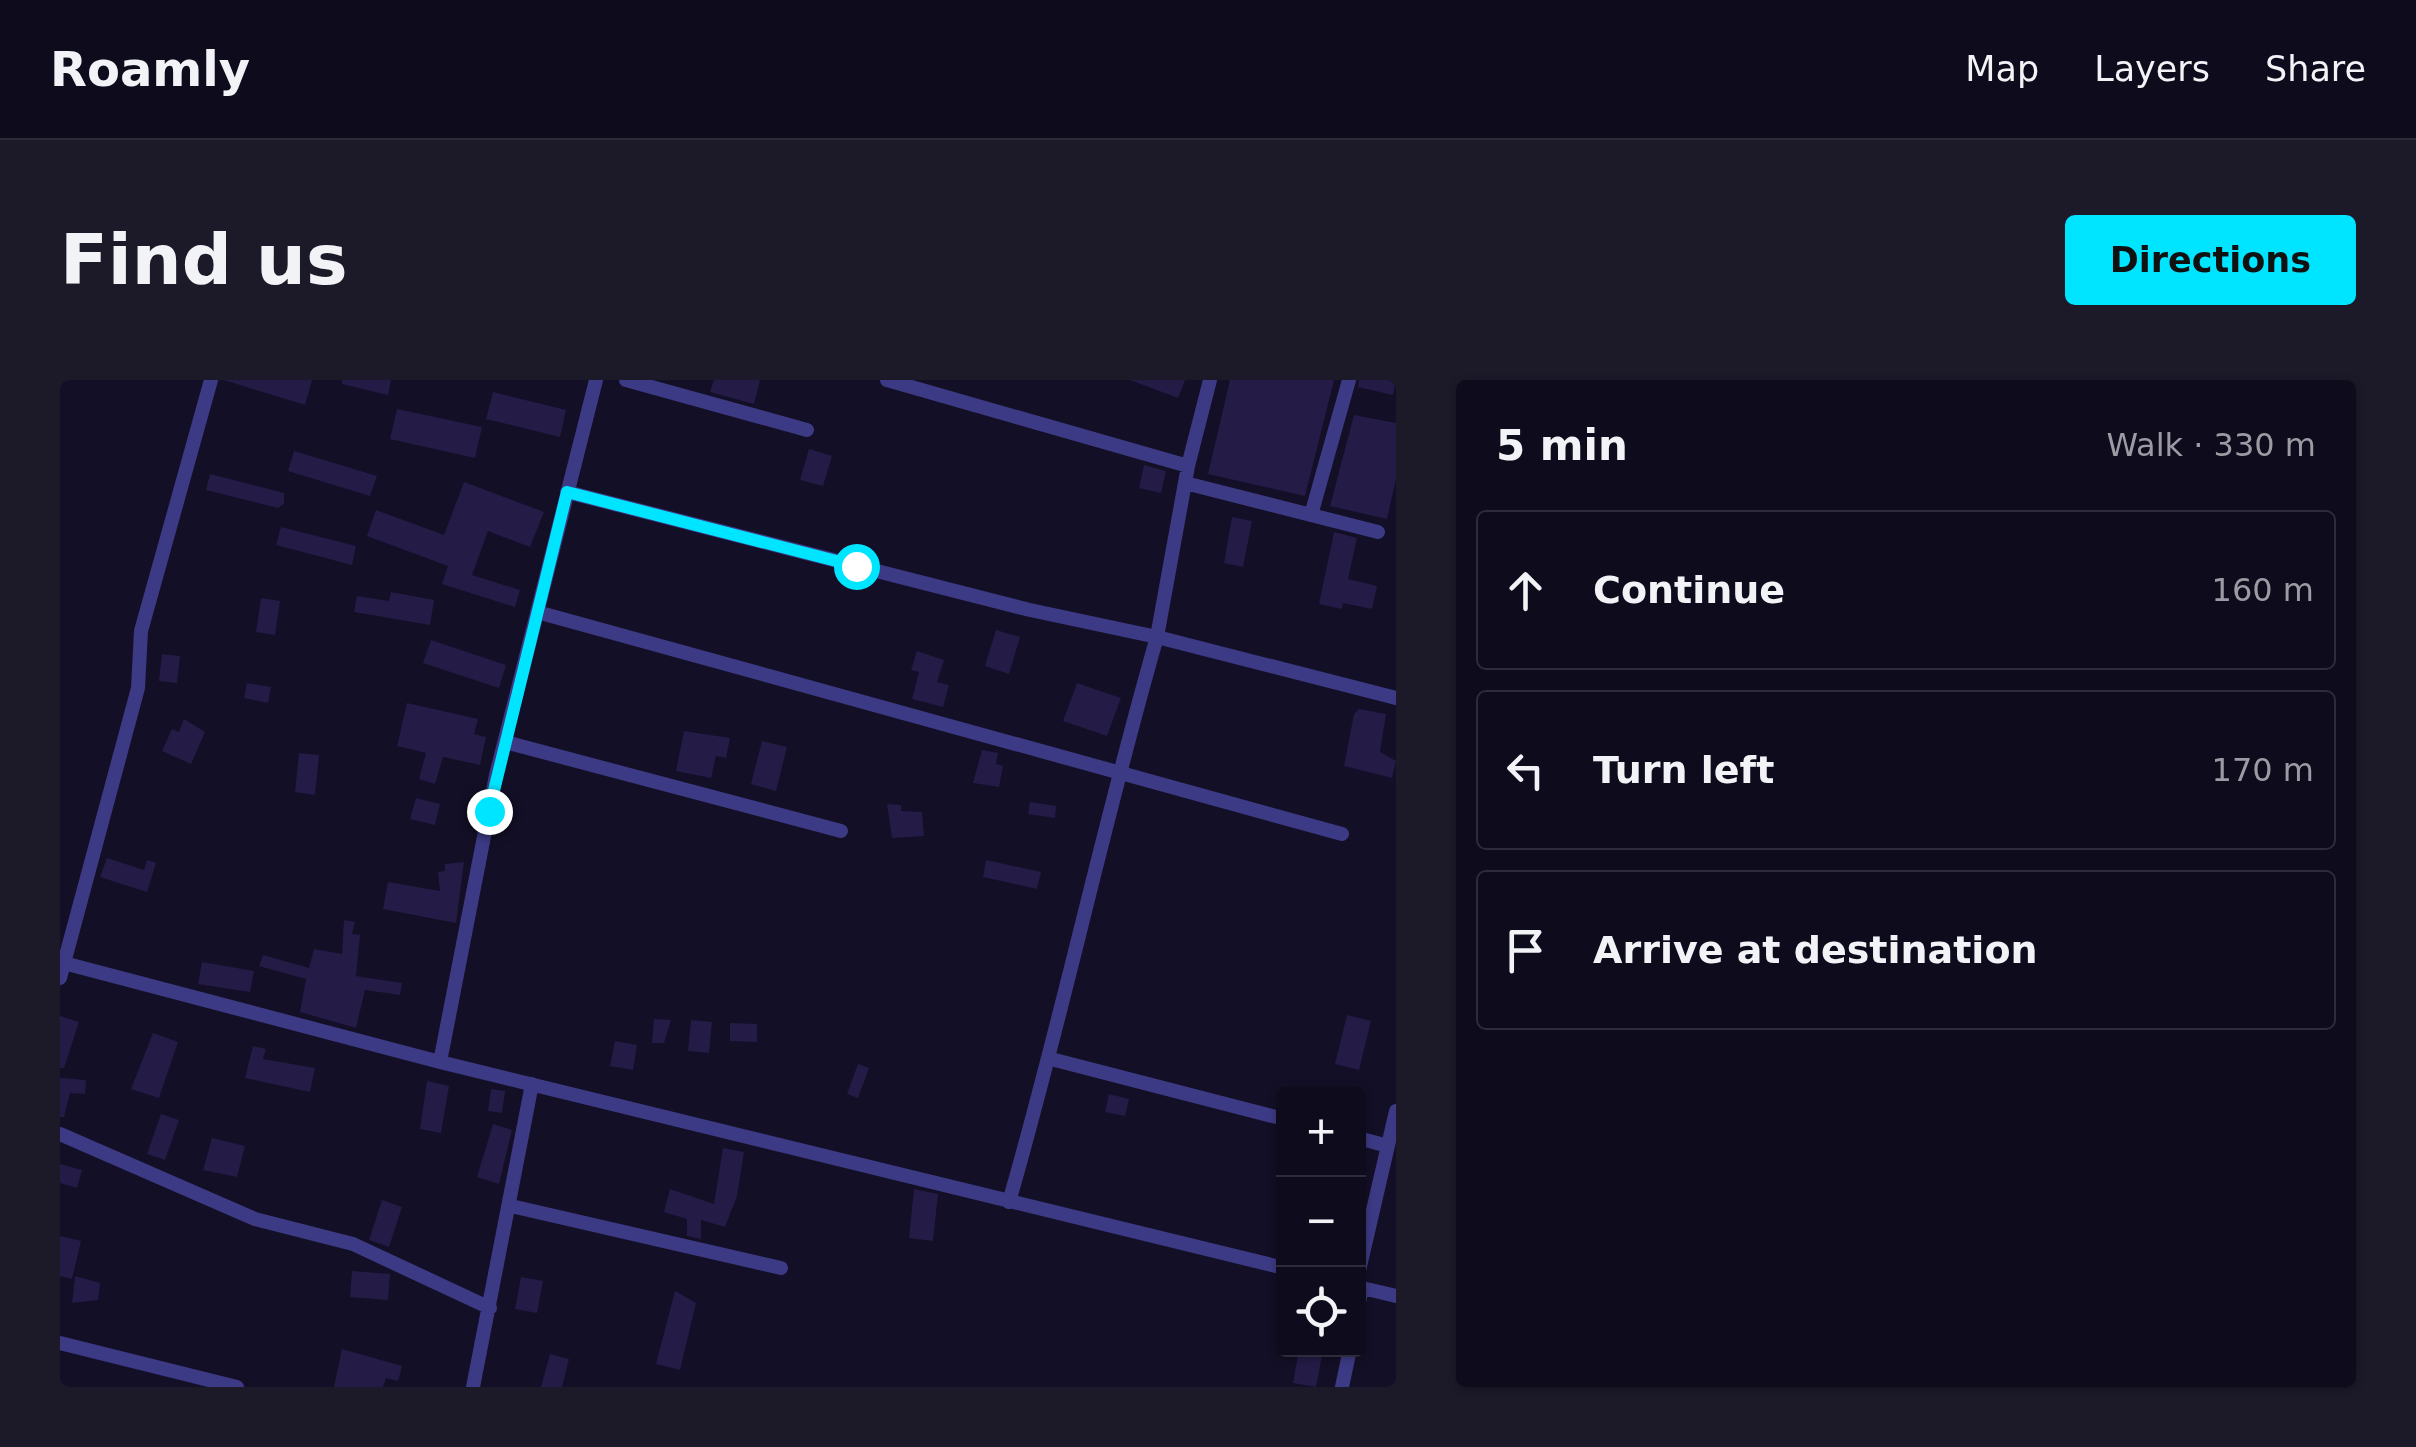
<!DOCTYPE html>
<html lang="en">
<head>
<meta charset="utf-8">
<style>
	:root { --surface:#0e0b1c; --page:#1c1929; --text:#f1f3f6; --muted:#9b9ba3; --line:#2e2b3b; --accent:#00e5ff }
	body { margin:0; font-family:"DejaVu Sans",sans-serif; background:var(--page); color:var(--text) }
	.controls { position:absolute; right:30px; bottom:30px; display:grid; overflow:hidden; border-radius:10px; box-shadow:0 2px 8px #0004 }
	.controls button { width:90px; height:90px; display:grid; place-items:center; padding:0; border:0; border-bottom:2px solid var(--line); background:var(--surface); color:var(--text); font:50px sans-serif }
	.stop { position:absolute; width:30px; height:30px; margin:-22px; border:8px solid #00e5ff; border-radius:50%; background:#fff }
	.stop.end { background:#00e5ff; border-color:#fff; box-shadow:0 2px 10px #0008 }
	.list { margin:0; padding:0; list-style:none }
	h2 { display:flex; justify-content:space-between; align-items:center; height:130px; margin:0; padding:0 40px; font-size:42px }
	h2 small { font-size:32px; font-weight:400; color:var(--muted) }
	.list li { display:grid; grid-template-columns:65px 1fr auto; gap:30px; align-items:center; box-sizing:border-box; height:160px; margin:0 20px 20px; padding:0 20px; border:2px solid var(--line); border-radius:10px }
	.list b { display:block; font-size:38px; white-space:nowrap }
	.list em { font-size:32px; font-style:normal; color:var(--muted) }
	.icon { flex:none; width:55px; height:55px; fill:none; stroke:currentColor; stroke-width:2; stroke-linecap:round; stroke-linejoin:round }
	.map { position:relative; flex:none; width:1336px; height:1007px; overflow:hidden; border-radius:10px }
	header { display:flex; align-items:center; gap:60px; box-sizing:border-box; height:140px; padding:0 50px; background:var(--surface); border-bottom:2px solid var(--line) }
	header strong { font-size:48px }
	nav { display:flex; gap:55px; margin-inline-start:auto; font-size:35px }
	.intro { display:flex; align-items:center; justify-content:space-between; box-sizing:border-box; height:240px; padding:0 60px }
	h1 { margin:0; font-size:70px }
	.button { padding:25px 45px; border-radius:10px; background:var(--accent); color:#111; font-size:35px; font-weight:700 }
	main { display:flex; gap:60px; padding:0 60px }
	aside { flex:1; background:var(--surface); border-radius:10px; box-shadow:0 2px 8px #0004 }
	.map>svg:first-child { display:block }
	.building { fill:#241b47 }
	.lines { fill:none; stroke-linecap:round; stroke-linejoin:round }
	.street { stroke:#3d3a85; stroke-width:14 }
	.route { stroke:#00e5ff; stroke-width:12 }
</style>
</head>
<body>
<header>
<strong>Roamly</strong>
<nav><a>Map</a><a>Layers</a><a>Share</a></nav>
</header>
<div class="intro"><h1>Find us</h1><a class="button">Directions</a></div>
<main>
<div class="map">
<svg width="1336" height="1007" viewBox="0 0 1336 1007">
	<rect width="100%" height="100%" fill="#130f26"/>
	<path class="building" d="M164 0H252L245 25Z
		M282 0H331L328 15 282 4Z
		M654 0H700L694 24 650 12Z
		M1070 0H1125L1118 18Z
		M1170 0H1274L1245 116 1148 94Z
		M1299 0H1336L1333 15 1298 7Z
		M433 12 506 30 500 57 426 39Z
		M337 29 422 47 415 78 330 59Z
		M1294 35 1336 43V99L1327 139 1270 126Z
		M749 69 772 76 763 106 740 100Z
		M234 71 317 96 310 116 228 91Z
		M1084 85 1106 91 1101 113 1079 108Z
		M150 94 224 113V124L218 128 146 110Z
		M404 102 484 132 470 167 428 151 412 195 460 210 455 227 382 204 388 186 307 156 316 130 384 155Z
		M1172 137 1192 141 1183 187 1164 183Z
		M221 147 296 166 292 185 216 165Z
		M1274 152 1297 158 1288 199 1317 206 1312 229 1283 223 1282 229 1259 224Z
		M331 212 374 220 370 245 294 232 297 216 329 221Z
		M201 218 220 221 215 255 196 252Z
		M936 250 960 257 949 294 925 286Z
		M371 260 446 285 439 308 363 283Z
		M857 271 884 280 877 302 889 305 883 327 852 319 859 292 851 290Z
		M102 274 120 276 117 303 99 301Z
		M187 303 211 307 208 323 184 318Z
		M1017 303 1061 318 1047 356 1003 341Z
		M347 323 418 339 414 354 426 357 420 385 383 377 375 404 359 399 366 373 337 366Z
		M1299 329 1326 334 1320 372 1336 381 1332 398 1284 386 1294 334Z
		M124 339 145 352 131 384 102 371 112 349 119 352Z
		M624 351 670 358 666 378 656 376 651 398 616 391Z
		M702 361 727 367 716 411 691 404Z
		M922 370 938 373 936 384 943 386 939 407 913 403Z
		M239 373 259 375 255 415 235 412Z
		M356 418 380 424 375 445 350 439Z
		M970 422 996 426 995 438 968 434Z
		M827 424 841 425V431L862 432 864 456 832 458Z
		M47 478 84 490 87 480 96 483 87 512 40 497Z
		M926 480 981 492 977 509 923 497Z
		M404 482 396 543 323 529 328 502 380 511 378 492 385 491V484Z
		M284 540 295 542 292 554 300 555 296 596 342 603 340 615 305 610 296 648 240 632 246 599 199 586 203 575 249 588 254 569 282 574Z
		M142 582 194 591 190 612 138 604Z
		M1287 635 1311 641 1299 690 1275 684Z
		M0 636 19 642 4 688H0Z
		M594 639 611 640 604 663H592Z
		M631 640 652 642 649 673 628 671Z
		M670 643 697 644V662L670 661Z
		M93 653 118 662 99 718 71 709Z
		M555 661 577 665 573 690 550 686Z
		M193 666 206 669 203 679 255 688 250 712 185 698Z
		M798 684 809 688 798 718 787 714Z
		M0 698 26 700 25 714 10 713 4 737H0Z
		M367 701 389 706 381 753 360 749Z
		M431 709 445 711 442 733 428 731Z
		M1049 714 1069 719 1065 736 1045 732Z
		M101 734 119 740 105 780 87 774Z
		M433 744 452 750 439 804 417 797Z
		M152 758 185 766 177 797 143 790Z
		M663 768 684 772 677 816 665 847 641 840V859L627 856V839L604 832 610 809 654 824Z
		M0 784 22 790 17 808 0 803Z
		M854 809 878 814 873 861 849 858Z
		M322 820 342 827 329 867 309 860Z
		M0 856 21 861 12 899 0 896Z
		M292 891 330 894 328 920 290 917Z
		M15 896 40 903 38 920 12 923Z
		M461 897 483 901 477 933 455 929Z
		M615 911 636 923 620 990 596 984Z
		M282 969 342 986 338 1001 326 998 323 1007H274Z
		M1239 970H1263L1256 1007 1233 1003Z
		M490 974 509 979 502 1007H481Z"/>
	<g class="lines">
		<path class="street" d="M566 0 747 50
			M827 0 1128 86
			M1150 0 1128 86 1097 257 1336 318
			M1125 103 1318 152
			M507 112 970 230 1097 257C1043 444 1003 635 949 822
			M1251 135 1289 0
			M477 232 1282 454
			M445 362 781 451
			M0 582 380 682 1224 888
			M0 598 78 308 81 251 151 0
			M991 679 1224 739
			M380 682 436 395 536 0
			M0 754 195 839 293 864 430 928
			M1298 758 1328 766
			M451 826 721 888
			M1298 895 1336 731
			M1298 907 1336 916
			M1298 927 1302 908
			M0 963 177 1007
			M413 1007 472 704
			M1282 1007 1290 969"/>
	</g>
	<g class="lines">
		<path class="route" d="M429 431 507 112 796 186"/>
	</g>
</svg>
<div class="controls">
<button>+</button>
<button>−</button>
<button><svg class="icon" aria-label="locate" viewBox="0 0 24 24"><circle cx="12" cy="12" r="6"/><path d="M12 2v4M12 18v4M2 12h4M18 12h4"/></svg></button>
</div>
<div class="stop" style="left:796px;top:186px"></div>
<div class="stop end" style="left:429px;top:431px"></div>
</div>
<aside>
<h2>5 min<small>Walk · 330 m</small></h2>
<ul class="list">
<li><svg class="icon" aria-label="ahead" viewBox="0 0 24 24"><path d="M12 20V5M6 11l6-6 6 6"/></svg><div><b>Continue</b></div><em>160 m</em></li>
<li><svg class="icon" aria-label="left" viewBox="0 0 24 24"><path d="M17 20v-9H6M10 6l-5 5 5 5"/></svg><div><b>Turn left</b></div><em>170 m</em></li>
<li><svg class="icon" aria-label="arrive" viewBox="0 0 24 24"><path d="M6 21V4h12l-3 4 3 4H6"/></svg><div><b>Arrive at destination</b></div></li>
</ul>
</aside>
</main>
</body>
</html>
